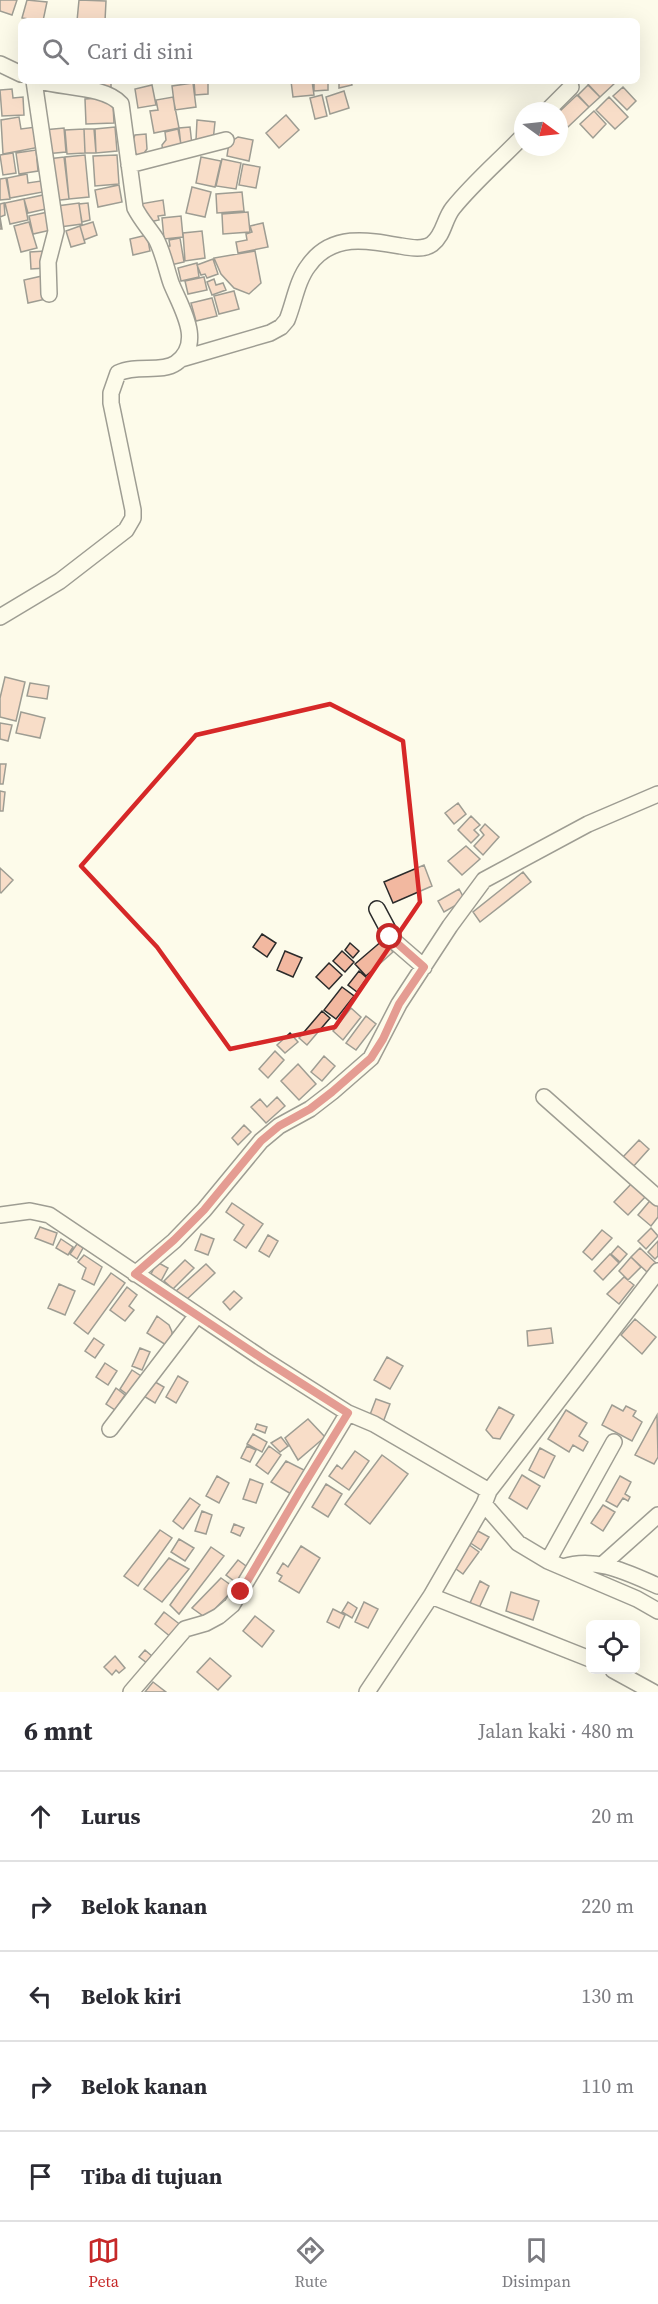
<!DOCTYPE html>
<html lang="id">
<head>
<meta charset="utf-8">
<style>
	:root { --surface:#fff; --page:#f2f2f3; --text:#2b2b33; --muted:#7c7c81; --line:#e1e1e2; --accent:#c62828 }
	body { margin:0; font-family:"Source Serif 4",serif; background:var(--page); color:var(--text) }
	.controls { position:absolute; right:18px; bottom:18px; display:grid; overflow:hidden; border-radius:9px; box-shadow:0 6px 24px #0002 }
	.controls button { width:54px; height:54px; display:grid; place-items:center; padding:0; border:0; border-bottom:2px solid var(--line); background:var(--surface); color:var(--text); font:30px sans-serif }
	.compass { position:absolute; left:514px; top:102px; width:54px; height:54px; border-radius:50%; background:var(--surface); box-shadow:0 6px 24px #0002; rotate:105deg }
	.stop { position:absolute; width:18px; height:18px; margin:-14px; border:4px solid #c62828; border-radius:50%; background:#fff }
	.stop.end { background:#c62828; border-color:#fff; box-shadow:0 2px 6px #0008 }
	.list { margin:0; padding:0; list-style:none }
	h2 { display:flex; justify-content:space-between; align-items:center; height:78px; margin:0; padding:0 24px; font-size:26px }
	h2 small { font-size:20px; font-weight:400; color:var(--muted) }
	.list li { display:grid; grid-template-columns:39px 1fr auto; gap:18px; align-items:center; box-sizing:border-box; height:90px; padding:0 24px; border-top:2px solid var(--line) }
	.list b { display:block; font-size:22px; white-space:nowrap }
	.list em { font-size:20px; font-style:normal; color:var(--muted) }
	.icon { flex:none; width:33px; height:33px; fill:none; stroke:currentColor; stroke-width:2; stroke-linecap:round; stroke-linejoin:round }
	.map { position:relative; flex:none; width:658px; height:1692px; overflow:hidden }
	.search { position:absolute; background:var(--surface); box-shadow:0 6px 24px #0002; left:18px; right:18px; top:18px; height:66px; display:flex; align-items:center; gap:15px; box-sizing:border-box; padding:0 21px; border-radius:9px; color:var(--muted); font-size:22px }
	.sheet { height:528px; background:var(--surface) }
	nav { display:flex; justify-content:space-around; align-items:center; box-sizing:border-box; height:84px; border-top:2px solid var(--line); background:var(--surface); font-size:16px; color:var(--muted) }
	nav a { display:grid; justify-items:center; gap:3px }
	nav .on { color:var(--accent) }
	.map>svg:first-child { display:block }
	.building { fill:#f2b8a0; stroke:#2b2b2b; stroke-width:1.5 }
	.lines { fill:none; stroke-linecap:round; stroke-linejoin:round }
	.minor-casing { stroke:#2b2b2b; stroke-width:18 }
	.minor { stroke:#fdfbea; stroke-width:15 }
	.route { stroke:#c62828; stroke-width:8 }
	.marked { fill:none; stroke:#d62828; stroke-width:4.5; stroke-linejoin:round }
</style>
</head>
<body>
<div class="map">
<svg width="658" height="1692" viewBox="0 0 658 1692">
	<rect width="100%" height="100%" fill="#fdfbea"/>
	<path class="building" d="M0 0H17L12 15 0 11Z
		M27 0 47 2 43 21 22 18Z
		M79 0 106 1 105 21H77Z
		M83 81H111V88L83 86Z
		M194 81H208V94L195 95Z
		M291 81H312L314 95 293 97Z
		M314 81H328V90L314 91Z
		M339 81H351L352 85 339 88Z
		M585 81H615L616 82 600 97Z
		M193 83 196 107 175 110 172 86Z
		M152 85 156 105 138 108 135 89Z
		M588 85 600 97 589 107 578 95Z
		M623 87 636 101 627 110 613 96Z
		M12 89 13 98 23 97 24 115 2 116 0 90Z
		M344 91 349 108 330 114 326 97Z
		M322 95 327 116 315 119 310 98Z
		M577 95 589 107 568 127 559 117V112Z
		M173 97 179 128 154 133 150 111 158 110 156 100Z
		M609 97 628 117 615 129 596 110Z
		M99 98 113 105 114 123 86 124 85 99Z
		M594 111 606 124 593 138 580 124Z
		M286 115 299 130 279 148 266 133Z
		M19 117 21 129 36 127 40 147 3 154 1 120Z
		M197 120 215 122 213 141 196 140Z
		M115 127 117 151 96 153 95 129Z
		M190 127 192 145 181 146 179 128Z
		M64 128 66 152 45 154 43 130Z
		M84 129 85 153 67 154 65 130Z
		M84 129H94L96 153H85Z
		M178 129 182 149 163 153 162 145 166 140 165 132Z
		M146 134 147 149 139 160 131 161 130 147 135 135Z
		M238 137 253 140 249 161 227 156 229 143Z
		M36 150 38 171 19 174 16 153Z
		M13 153 16 173 3 175 0 155Z
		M85 155 89 197 69 199 65 157Z
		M117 155 119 184 95 186 93 156Z
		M64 157 69 199 52 201 48 159Z
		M201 157 221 161 215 187 196 183Z
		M222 159 241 163 236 189 216 186Z
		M243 164 260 167 256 188 239 185Z
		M27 174 28 183 41 181 43 192 10 198 7 178Z
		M6 178 10 199 0 200V179Z
		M119 185 122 202 98 207 95 190Z
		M192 187 211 192 205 217 186 213Z
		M242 192 244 211 217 213 216 194Z
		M43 195 46 209 28 213 24 199Z
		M24 199 28 220 10 224 5 203Z
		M163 200 165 215 158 216 159 220 144 223 140 204Z
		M4 203 5 215 0 217 2 229H0V204Z
		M79 203 82 224 60 227 57 206Z
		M88 203 90 220 82 222 79 204Z
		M48 212 51 230 33 234 29 216Z
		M248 212 250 232 223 234 222 214Z
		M181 216 183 237 164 239 162 218Z
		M29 222 37 248 21 252 14 226Z
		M93 222 97 235 84 240 80 226Z
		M263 223 268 247 238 253 236 242 247 240 246 234 252 232 250 226Z
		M80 226 85 243 71 247 66 231Z
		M202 231 205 258 185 261 183 233Z
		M147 235 150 251 133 255 130 239Z
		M180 238 184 262 166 266 162 248 170 246 169 240Z
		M45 251 46 268 31 269 30 252Z
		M255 251 261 283 249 294 234 288 221 274 214 258Z
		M213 259 218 274 207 278 205 274 201 275 197 265Z
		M197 263 199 277 181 281 178 268Z
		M42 276 46 299 28 303 24 280Z
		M204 277 207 290 188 294 185 281Z
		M214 279 216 285 223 283 226 290 212 295 207 282Z
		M234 291 239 309 219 314 214 296Z
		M212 298 217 316 196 321 191 303Z
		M5 677 25 682 16 721 0 717V698Z
		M30 683 49 686 47 699 27 696Z
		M21 712 45 718 40 738 16 733Z
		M0 723 12 725 8 741 0 739Z
		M0 764H6L3 784H0Z
		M0 791 5 792 3 811H0Z
		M458 803 466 814 454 824 445 813Z
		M471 816 480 825 474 830 479 835 471 843 458 830Z
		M485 824 499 837 483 855 474 846 484 835 480 830Z
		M466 846 480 859 462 875 448 861Z
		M424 865 432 886 393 903 384 882Z
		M0 868 13 880 1 893 0 892Z
		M523 872 531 882 480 922 473 912Z
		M459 889 465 900 444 912 438 901Z
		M262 934 276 943 267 957 253 947Z
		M383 940 393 952 366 976 355 964Z
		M350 943 359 951 353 958 345 950Z
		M285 951 302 958 293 977 277 970Z
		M342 951 354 962 345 972 333 961Z
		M329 963 342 975 329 989 316 977Z
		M359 971 367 978 357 992 348 985Z
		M342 987 354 996 336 1019 324 1010Z
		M351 1008 361 1017 343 1040 333 1031Z
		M322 1011 330 1018 307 1045 299 1038Z
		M366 1016 376 1024 356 1050 346 1043Z
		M290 1033 298 1042 285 1053 277 1045Z
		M275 1051 284 1060 268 1078 259 1069Z
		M324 1056 335 1066 322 1081 311 1072Z
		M298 1064 316 1084 299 1100 281 1081Z
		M277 1097 285 1106 266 1123 251 1107 260 1099 267 1107Z
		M244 1125 251 1132 238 1145 232 1138Z
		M639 1140 649 1149 632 1168 622 1158Z
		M633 1182 647 1195 628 1215 614 1202Z
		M653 1197 658 1201V1217L651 1226 638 1215Z
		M232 1203 263 1224 246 1248 234 1240 244 1225 226 1212Z
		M40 1227 57 1233 53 1245 35 1238Z
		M651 1228 658 1236 646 1249 638 1241Z
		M602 1230 612 1238 592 1260 583 1252Z
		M201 1234 214 1239 208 1255 195 1250Z
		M268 1235 278 1241 269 1257 259 1251Z
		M61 1239 73 1247 68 1255 56 1248Z
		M658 1241V1256L655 1259 648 1252Z
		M77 1244 83 1248 77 1259 70 1254Z
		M618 1246 627 1254 620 1262 611 1254Z
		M640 1248 656 1263 647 1272 631 1257Z
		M610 1254 619 1263 603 1280 594 1271Z
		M84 1255 102 1267 94 1285 82 1279 86 1268 78 1262Z
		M631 1257 641 1267 628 1280 619 1271Z
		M185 1260 194 1268 173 1289 164 1281Z
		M157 1262 168 1268 161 1281 150 1276Z
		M206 1264 215 1273 185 1301 176 1291Z
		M111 1273 125 1283 88 1334 74 1323Z
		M624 1277 634 1285 619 1304 607 1294Z
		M59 1284 75 1291 65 1315 48 1308Z
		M127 1287 137 1295 129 1306 134 1310 125 1321 110 1310Z
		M234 1291 242 1298 230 1310 223 1302Z
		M157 1316 169 1325 172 1332V1336L166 1345 147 1333Z
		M635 1319 656 1337 642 1354 621 1335Z
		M551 1328 553 1343 528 1346 527 1331Z
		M94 1338 104 1345 95 1358 85 1351Z
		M140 1348 150 1352 142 1370 132 1366Z
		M387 1357 403 1366 390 1389 374 1380Z
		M105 1363 117 1371 108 1385 96 1377Z
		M132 1370 141 1376 128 1395 120 1389Z
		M178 1376 188 1382 176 1403 166 1397Z
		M150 1379 164 1387 155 1403 142 1395Z
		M116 1388 125 1395 115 1410 106 1404Z
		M376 1399 390 1404 382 1425 368 1420Z
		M612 1405 623 1411 626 1406 636 1411 633 1416 642 1422 632 1441 602 1425Z
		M499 1407 514 1415 500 1439 493 1438 486 1430Z
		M566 1410 587 1423 579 1436 588 1442 583 1451 573 1445 569 1452 548 1439Z
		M657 1415 658 1457 654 1464 635 1455Z
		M308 1419 325 1437 298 1460 285 1438Z
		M257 1424 267 1427 265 1433 255 1429Z
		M253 1434 267 1442 262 1452 247 1444Z
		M281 1437 288 1446 280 1452 271 1443Z
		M247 1446 256 1450 250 1462 241 1458Z
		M269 1446 281 1455 268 1474 256 1465Z
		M540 1448 555 1456 544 1478 529 1470Z
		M355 1451 369 1461 349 1490 329 1476 337 1465 342 1469Z
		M382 1455 408 1474 370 1524 345 1504Z
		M286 1461 306 1471 291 1494 271 1482Z
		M522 1475 540 1486 527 1509 509 1498Z
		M217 1476 229 1483 219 1503 206 1496Z
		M620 1476 631 1482 625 1494 630 1497 628 1501 623 1498 617 1507 606 1501Z
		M250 1479 263 1484 256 1503 243 1499Z
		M326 1484 342 1494 328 1517 312 1507Z
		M190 1498 200 1505 183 1529 173 1521Z
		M603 1505 615 1512 603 1531 591 1523Z
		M202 1511 212 1515 206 1534 195 1531Z
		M234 1524 244 1528 240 1536 231 1532Z
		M160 1530 172 1538 138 1586 124 1576Z
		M476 1530 489 1537 481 1550 469 1542Z
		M179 1539 194 1548 185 1561 171 1552Z
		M468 1544 479 1552 463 1574 452 1566Z
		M301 1546 320 1558 299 1593 279 1581 282 1576 277 1573 283 1563 288 1567Z
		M211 1547 224 1556 179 1614 170 1605Z
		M169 1558 189 1569 162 1602 144 1589Z
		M238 1560 250 1569 238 1584 226 1575Z
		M221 1578 235 1588 206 1618 192 1608Z
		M480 1581 489 1586 479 1608 470 1603Z
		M511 1592 539 1601 533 1620 506 1611Z
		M348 1602 357 1608 352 1618 342 1612Z
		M364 1602 378 1609 368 1628 355 1622Z
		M333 1609 345 1615 339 1628 327 1622Z
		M164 1612 182 1626 172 1638 155 1624Z
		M255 1616 274 1631 262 1647 243 1631Z
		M145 1650 153 1657 147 1663 139 1657Z
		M115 1656 125 1668 119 1673 116 1670 112 1675 104 1667Z
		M210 1658 231 1676 218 1690 197 1672Z
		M153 1682 166 1692H145Z"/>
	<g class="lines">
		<g class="minor-casing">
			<path id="minor" d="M0 64 21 74
				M34 81 56 231 48 262 49 294
				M547 111 571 87
				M129 165 226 140
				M181 359 270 333 281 327 287 320C294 303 297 280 309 265 332 233 368 240 401 246 411 248 424 250 432 244 444 235 444 219 453 208 474 182 500 160 523 136
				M0 617 60 581 126 530 133 518V510L111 403V393L118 373C136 364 162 373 176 363 205 343 180 306 171 283 166 268 163 252 156 239 149 228 141 220 135 208L121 104C105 86 64 88 40 81
				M377 909 394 941 424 967
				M544 1097 658 1198
				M0 1215 30 1211 49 1215 263 1359 348 1413 374 1424 489 1491 658 1271
				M135 1274 174 1241 204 1210 261 1141 279 1126 310 1109 332 1092 371 1058 399 1004 450 926 484 880 588 824 658 794
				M110 1429 197 1315
				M484 1504 518 1543 548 1561 637 1599 658 1611
				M548 1561 614 1442
				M602 1565 658 1515
				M563 1567C596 1556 628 1573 658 1586
				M431 1596 590 1659
				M613 1670 653 1692
				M131 1692 185 1629 206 1623 219 1616 232 1605 348 1413
				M367 1692 431 1596 484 1504 489 1491"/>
		</g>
		<use href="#minor" class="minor"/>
	</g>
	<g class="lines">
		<path class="route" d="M241 1592 300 1491 348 1413 263 1359 135 1274 174 1240 204 1210 261 1141 279 1126 310 1109 332 1092 371 1058 383 1039 399 1004 424 967 390 937"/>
	</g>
	<path d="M0 0H658V1692H0ZM330 704 403 741 420 902 335 1027 230 1049 157 947 81 866 196 735Z" fill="#fdfbea" fill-opacity=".55" fill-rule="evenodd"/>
	<path class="marked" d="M330 704 403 741 420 902 335 1027 230 1049 157 947 81 866 196 735Z"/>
</svg>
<div class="controls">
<button><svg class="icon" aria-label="locate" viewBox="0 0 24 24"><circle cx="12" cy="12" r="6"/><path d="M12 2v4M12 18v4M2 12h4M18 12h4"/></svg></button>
</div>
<svg class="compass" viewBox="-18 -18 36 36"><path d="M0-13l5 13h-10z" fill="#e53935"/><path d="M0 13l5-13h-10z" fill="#7c7c81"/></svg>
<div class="stop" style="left:390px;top:937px"></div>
<div class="stop end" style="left:241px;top:1592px"></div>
<div class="search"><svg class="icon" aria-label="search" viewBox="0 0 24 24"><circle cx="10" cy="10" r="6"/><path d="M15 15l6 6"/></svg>Cari di sini</div>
</div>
<section class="sheet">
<h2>6 mnt<small>Jalan kaki · 480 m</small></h2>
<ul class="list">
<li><svg class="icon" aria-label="ahead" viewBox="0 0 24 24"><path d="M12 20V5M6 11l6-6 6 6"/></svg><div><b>Lurus</b></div><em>20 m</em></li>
<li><svg class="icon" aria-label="right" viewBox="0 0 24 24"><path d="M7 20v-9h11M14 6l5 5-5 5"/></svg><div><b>Belok kanan</b></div><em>220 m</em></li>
<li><svg class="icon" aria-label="left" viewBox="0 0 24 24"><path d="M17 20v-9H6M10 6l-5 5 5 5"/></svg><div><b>Belok kiri</b></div><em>130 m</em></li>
<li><svg class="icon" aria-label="right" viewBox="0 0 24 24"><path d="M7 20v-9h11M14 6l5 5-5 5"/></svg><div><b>Belok kanan</b></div><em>110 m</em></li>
<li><svg class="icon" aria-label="arrive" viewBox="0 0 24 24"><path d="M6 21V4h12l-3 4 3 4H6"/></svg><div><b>Tiba di tujuan</b></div></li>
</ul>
</section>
<nav>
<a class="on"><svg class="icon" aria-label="map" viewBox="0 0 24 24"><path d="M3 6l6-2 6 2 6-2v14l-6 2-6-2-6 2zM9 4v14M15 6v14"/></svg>Peta</a>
<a><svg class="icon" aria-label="directions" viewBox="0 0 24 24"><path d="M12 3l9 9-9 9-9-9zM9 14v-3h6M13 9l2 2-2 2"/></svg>Rute</a>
<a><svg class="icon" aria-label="saved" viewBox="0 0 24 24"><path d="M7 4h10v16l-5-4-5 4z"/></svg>Disimpan</a>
</nav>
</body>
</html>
